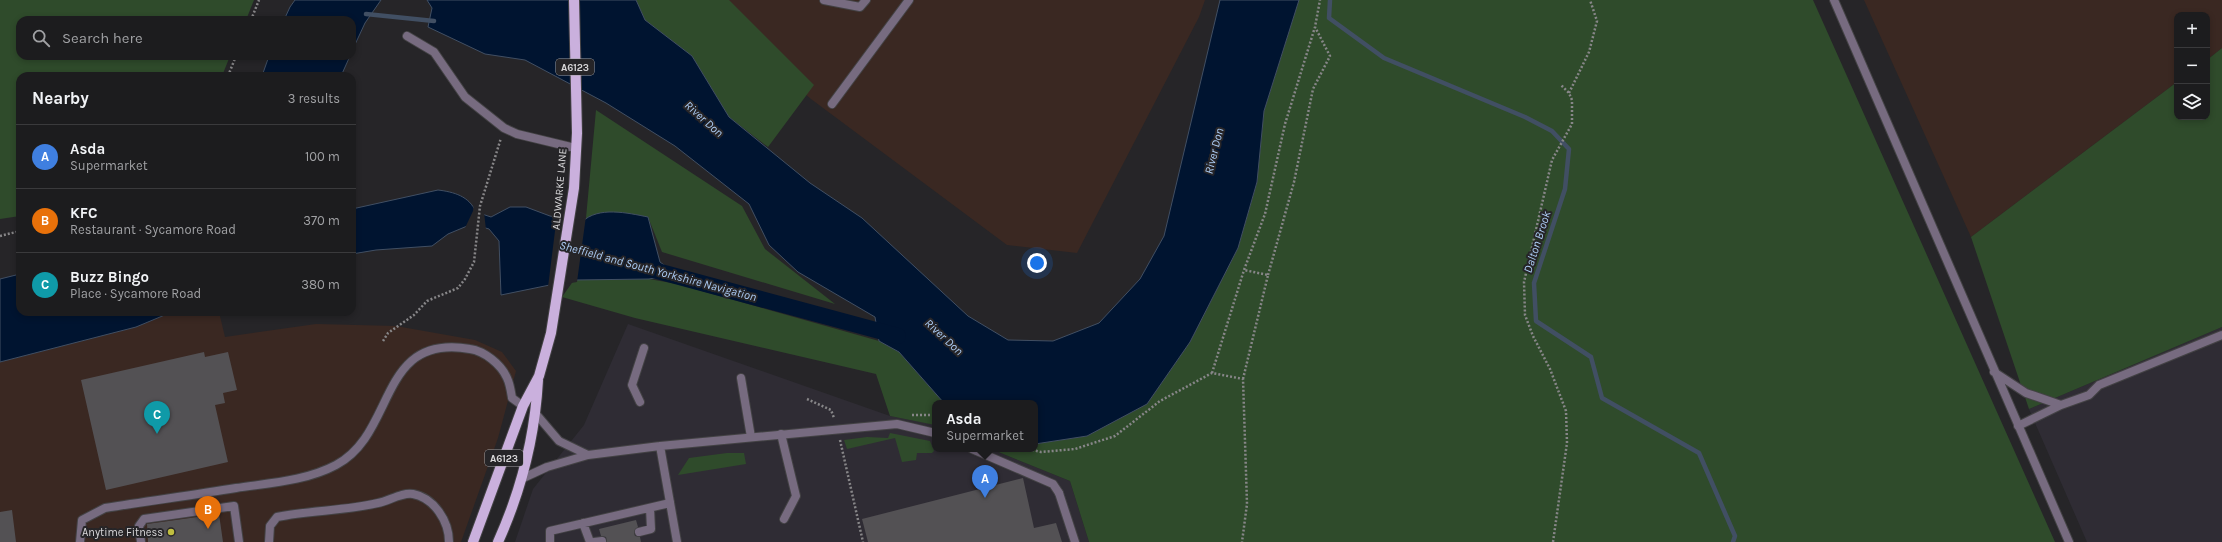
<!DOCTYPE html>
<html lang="en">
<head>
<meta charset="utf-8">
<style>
	:root { --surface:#1c1c1e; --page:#29292b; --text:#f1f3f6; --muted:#a0a1a4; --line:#3a3a3c; --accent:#0b8043 }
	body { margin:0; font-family:Karla,sans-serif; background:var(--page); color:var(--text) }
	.controls { position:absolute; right:12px; top:12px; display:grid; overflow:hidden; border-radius:8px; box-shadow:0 2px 6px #0003 }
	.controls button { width:36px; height:36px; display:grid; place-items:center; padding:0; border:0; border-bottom:1px solid var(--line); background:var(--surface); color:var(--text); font:20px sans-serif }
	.you { position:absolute; left:1037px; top:263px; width:14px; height:14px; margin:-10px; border:3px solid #fff; border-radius:50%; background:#1a73e8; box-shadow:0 0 0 6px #1a73e833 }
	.badge { display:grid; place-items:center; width:26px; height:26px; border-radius:50%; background:var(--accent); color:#fff; font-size:13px; font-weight:700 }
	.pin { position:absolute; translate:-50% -33px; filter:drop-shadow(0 1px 2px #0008) }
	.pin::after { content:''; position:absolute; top:21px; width:14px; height:12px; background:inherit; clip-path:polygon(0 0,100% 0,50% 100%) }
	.popup { position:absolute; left:932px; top:400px; width:106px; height:52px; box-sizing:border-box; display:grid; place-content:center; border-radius:8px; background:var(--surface); filter:drop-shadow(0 1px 3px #0005); font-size:13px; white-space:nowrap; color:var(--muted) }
	.popup b { font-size:15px; color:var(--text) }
	.popup::after { content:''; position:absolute; left:50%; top:100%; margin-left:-8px; border:8px solid transparent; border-top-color:var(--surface) }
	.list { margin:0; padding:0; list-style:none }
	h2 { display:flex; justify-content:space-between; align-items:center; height:52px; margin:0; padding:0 16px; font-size:17px }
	h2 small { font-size:13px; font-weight:400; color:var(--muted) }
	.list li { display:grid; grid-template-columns:26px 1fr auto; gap:12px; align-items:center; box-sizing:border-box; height:64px; padding:0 16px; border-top:1px solid var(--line) }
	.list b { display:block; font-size:15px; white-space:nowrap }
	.list p { margin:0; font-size:13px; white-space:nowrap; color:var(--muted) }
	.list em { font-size:13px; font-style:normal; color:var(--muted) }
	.icon { flex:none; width:22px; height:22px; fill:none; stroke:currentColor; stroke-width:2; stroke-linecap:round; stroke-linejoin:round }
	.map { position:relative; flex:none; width:2222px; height:542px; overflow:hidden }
	.search { position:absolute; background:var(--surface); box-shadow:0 2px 6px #0003; left:16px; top:16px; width:340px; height:44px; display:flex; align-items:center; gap:10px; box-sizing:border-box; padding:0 14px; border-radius:12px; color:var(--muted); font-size:15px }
	.panel { position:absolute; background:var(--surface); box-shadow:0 2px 6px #0003; left:16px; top:72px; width:340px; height:244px; border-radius:12px }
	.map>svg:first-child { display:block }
	.built { fill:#2f2c34 }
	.industrial { fill:#3a2822 }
	.green { fill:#2f4b2b }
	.water { fill:#001430; stroke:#414f63 }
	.pier { fill:#262528 }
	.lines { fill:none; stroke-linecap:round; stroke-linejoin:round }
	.stream { stroke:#414f63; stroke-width:4.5 }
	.canal { stroke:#001430; stroke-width:16 }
	.building { fill:#535154 }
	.lane-casing { stroke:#434244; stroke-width:10 }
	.street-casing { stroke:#434244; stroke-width:10 }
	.primary-casing { stroke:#434244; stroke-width:12 }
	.path { stroke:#878688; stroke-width:2.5; stroke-dasharray:2 2; stroke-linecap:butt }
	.lane { stroke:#776b80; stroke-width:8 }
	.street { stroke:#776b80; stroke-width:8 }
	.primary { stroke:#cab0dd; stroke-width:10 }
	.poi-dot { fill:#c0be40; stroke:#262528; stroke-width:1.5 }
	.labels { text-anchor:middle; stroke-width:4; stroke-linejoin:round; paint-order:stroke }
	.shield { fill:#262528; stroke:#a3a2a5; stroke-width:1 }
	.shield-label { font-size:10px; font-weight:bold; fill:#d9d8da }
	.street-label { font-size:11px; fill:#d9d8da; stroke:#262528 }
	.poi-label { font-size:11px; fill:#d9d8da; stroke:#262528; text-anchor:end }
	.water-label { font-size:12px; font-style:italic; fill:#acccf4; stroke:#262528 }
</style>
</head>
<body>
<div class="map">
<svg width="2222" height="542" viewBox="0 0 2222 542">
	<rect width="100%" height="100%" fill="#262528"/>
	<path class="built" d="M628 324 890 416 932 424 935 425V449H991L1070 481 1089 542H515L533 489 584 425Z
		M2222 327V542H2087L2029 409Z"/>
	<path class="industrial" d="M698 0H1205L1199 17 1077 253 1007 245 811 99Z
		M1864 0H2222V48L2207 60V15H2177V82L1971 237Z
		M172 312H219L225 337 316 324 396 326 475 340 502 352 516 371 498 438 461 542H0V362L136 327Z"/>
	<path class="green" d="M0 0H254L246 20H20V56H230L222 76H20V216L0 219Z
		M636 0H729L814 85 768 147 729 117 692 56 645 20Z
		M1299 0H1813L2055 542H1089L1070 481 991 449H1035V444L1087 436 1147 404 1190 342 1238 248 1257 183 1264 111Z
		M2222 48V327L2029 409 1971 237 2177 82V117H2207V60Z
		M596 110 742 206 765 249 835 304 662 252 648 217 586 218Z
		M649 279 677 284 879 341 899 352 944 403H935V425L890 416 876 374 635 318 562 297 574 280Z
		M890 433 930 441 934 451 932 453H917L916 460 902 462 895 438 847 449 844 440 867 437 888 438Z
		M727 453H744L746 464 678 475 689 458Z"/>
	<path class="water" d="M295 0H381L365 23 352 51V20H284L290 7Z
		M427 0H636L645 20 692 56 729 117 810 183 862 218 968 316 1008 340 1053 341 1099 323 1140 279 1164 236 1220 0H1299L1264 111 1257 182 1238 248 1190 342 1147 404 1087 436 1035 444V403H944L899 352 879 341 875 317 798 272 769 245 749 204 675 146 606 103 525 60 485 54 428 27 432 8Z
		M269 56H350L341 76H262Z
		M438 190C454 192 469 196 476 212L491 217 510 207H526L550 216 582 222C598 206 628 213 648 217L660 262 668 268 666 276 649 279 574 280 501 295 499 241 489 229 472 224 448 234 432 246 376 250 352 254V209Z
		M20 274V312H172L136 327 0 362V279Z"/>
	<path class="pier" d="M474 202 478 210 484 212 486 230 473 226 465 228 473 211Z
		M557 215 581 220 586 216 577 282 548 287Z"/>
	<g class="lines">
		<path class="stream" d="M1330 0 1329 18 1384 58 1525 117 1552 131 1569 149 1565 189 1534 283 1536 321 1591 357 1602 398 1699 453 1735 536 1733 542
			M366 14 434 21"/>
		<path class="canal" d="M646 268 898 336"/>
	</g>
	<path class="building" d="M204 352 205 357 228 352 237 390 223 393 225 403 215 405 228 462 106 490 81 380Z
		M1023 478 1034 528 1056 523 1062 542H868L862 519Z
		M12 510 16 542H0V512Z
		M219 514 223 542H148L147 524Z
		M636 520 638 527 634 533 635 536 640 537 641 542H607L606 537 601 536 599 529Z"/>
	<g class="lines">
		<g class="lane-casing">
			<path id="lane" d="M824 0 860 7 866 0
				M1834 0 2069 542
				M407 36 434 52 465 97 504 128 517 134 575 148
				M832 104 909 0
				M1994 372 2026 393 2061 405
				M741 378 751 437
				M640 402 632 385 644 348
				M2018 426 2061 405 2089 395 2099 385 2222 335
				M781 434 796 496 784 519
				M1059 493 1075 542
				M583 523 590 542
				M639 532 651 529 650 508
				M141 542 139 526 144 519 234 506 239 542
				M269 542 270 526 277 517C310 510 345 511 378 503 389 501 402 492 413 494 434 498 449 521 449 542
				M550 542V531L670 503
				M594 542 602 541"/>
		</g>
		<g class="street-casing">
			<path id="street" d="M660 446 677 542
				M972 449 1053 484 1059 493
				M588 455 660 446 897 424 935 433
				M521 479 547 467 588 455 559 441 536 414
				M80 542 82 520 105 508C149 501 193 495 236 488 269 483 306 481 336 465 397 433 377 333 470 349 484 351 501 364 507 378 510 384 511 392 512 398L523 406"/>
		</g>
		<g class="primary-casing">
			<path id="primary" d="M473 542 523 406 539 376 551 333 574 188 577 133 574 0
				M498 542C521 491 535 436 538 380"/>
		</g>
		<path class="path" d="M251 20 259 0
			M228 76 236 56
			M1569 93 1589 52 1597 21 1590 0
			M0 236 20 231
			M1268 275 1294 182 1313 89 1330 56 1315 27
			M383 341 388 333 414 315 427 301 458 288 465 279 474 262 480 206 501 138
			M1212 373 1244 270 1265 214 1285 124 1315 27 1320 0
			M1243 379 1268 275 1244 270
			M807 399 831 410 834 418
			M912 415H935
			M840 440 863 542
			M1028 449 1041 452 1075 449 1115 436 1160 401 1212 373 1243 379 1247 504 1242 542
			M1553 542 1567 443 1566 411 1550 369 1533 336 1525 315 1524 282 1552 160 1572 124V100L1569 93 1561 85"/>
		<use href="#lane" class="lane"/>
		<use href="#street" class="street"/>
		<use href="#primary" class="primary"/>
	</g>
	<circle class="poi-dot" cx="171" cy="532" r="4"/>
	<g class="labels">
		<g class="shield">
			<rect x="556" y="59" width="38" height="16" rx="3"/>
			<rect x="485" y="450" width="38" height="16" rx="3"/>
		</g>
		<g class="shield-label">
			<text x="575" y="71">A6123</text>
			<text x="504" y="462">A6123</text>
		</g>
		<g class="street-label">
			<text transform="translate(559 189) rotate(-85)" y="4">ALDWARKE LANE</text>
		</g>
		<g class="poi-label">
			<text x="163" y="536">Anytime Fitness</text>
		</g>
		<g class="water-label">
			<text transform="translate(704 119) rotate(42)" y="4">River Don</text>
			<text transform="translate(1214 151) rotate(-76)" y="4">River Don</text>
			<text transform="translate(1537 242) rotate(-72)" y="4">Dalton Brook</text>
			<text transform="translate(658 271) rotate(15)" y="4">Sheffield and South Yorkshire Navigation</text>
			<text transform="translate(944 337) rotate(43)" y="4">River Don</text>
		</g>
	</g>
</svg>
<div class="controls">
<button>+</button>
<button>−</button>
<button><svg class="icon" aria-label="layers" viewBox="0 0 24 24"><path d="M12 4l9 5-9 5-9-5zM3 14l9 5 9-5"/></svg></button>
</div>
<div class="you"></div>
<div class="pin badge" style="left:985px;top:498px;background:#3f7fe0">A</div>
<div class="popup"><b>Asda</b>Supermarket</div>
<div class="pin badge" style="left:208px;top:529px;background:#e8710a">B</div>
<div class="pin badge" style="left:157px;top:434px;background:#0f9aa8">C</div>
<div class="search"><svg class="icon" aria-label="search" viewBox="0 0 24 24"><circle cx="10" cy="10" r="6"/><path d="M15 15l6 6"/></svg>Search here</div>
<section class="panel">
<h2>Nearby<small>3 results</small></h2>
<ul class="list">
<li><span class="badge" style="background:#3f7fe0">A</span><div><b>Asda</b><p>Supermarket</p></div><em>100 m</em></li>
<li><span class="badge" style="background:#e8710a">B</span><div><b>KFC</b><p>Restaurant · Sycamore Road</p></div><em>370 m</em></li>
<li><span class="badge" style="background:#0f9aa8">C</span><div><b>Buzz Bingo</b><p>Place · Sycamore Road</p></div><em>380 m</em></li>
</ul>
</section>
</div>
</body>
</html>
